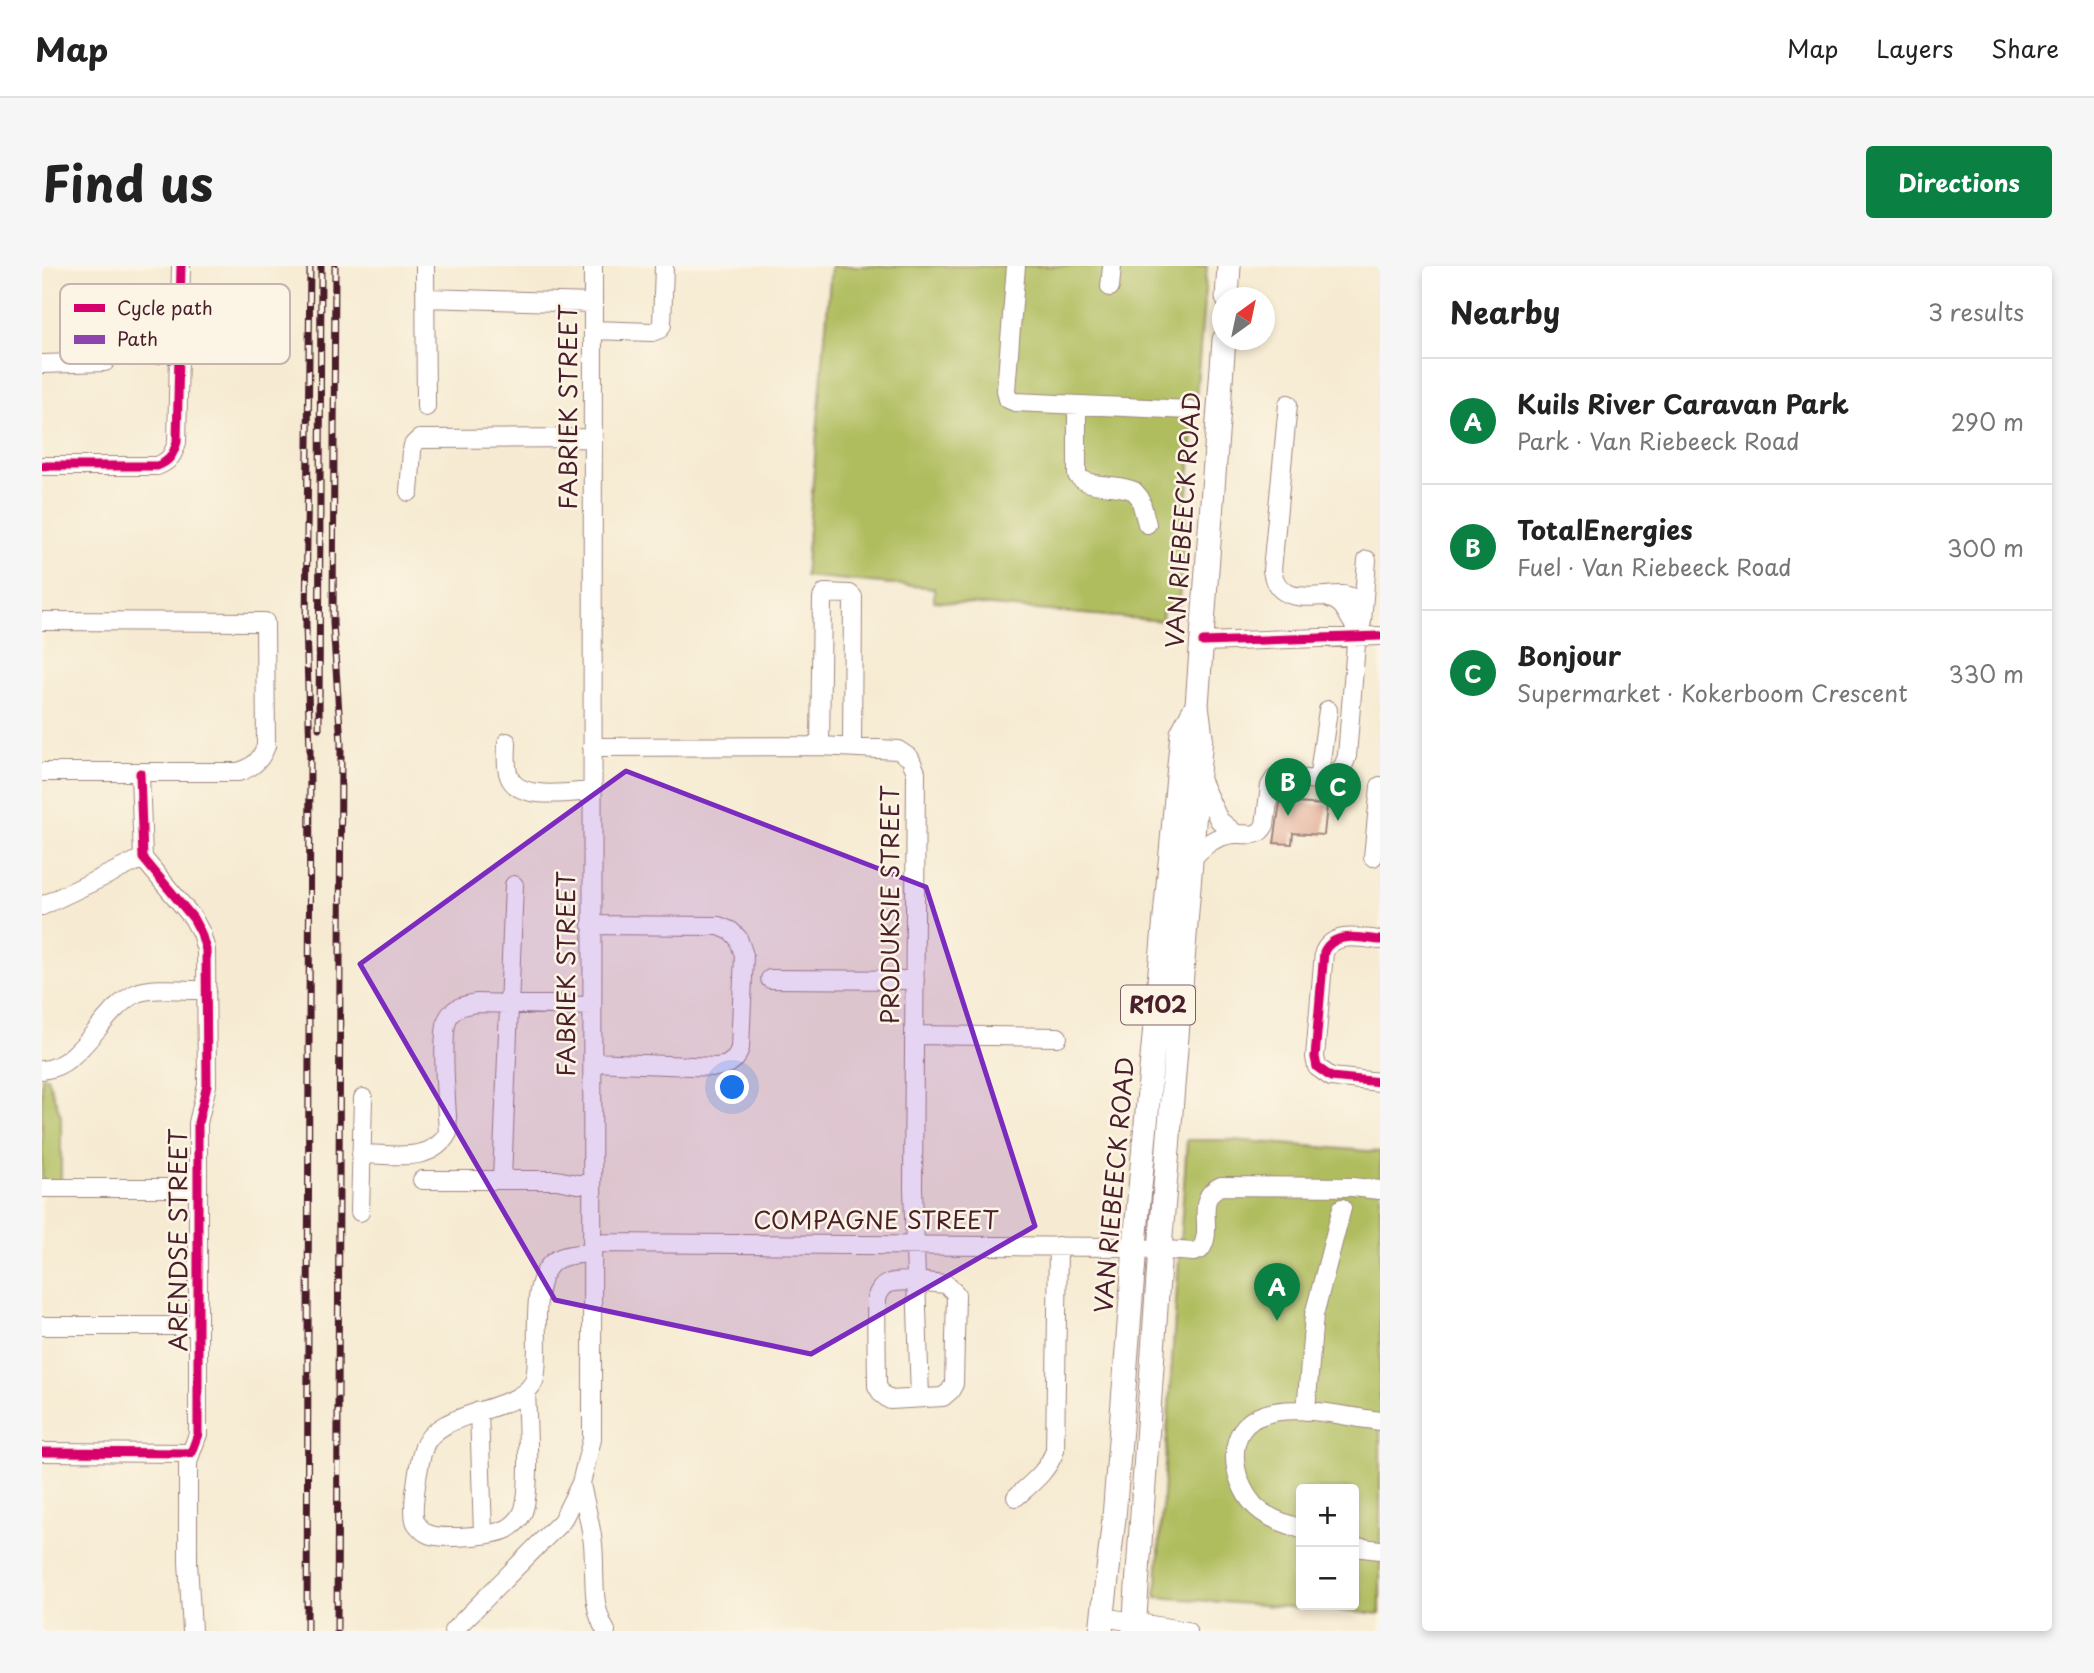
<!DOCTYPE html>
<html lang="en">
<head>
<meta charset="utf-8">
<style>
	:root { --surface:#fff; --page:#f6f6f6; --text:#222; --muted:#767676; --line:#e0e0e0; --accent:#0b8043 }
	body { margin:0; font-family:"Playpen Sans",sans-serif; background:var(--page); color:var(--text) }
	.controls { position:absolute; right:21px; bottom:21px; display:grid; overflow:hidden; border-radius:7px; box-shadow:0 4px 10px #0003 }
	.controls button { width:63px; height:63px; display:grid; place-items:center; padding:0; border:0; border-bottom:2px solid var(--line); background:var(--surface); color:var(--text); font:35px sans-serif }
	.compass { position:absolute; left:1170px; top:21px; width:63px; height:63px; border-radius:50%; background:var(--surface); box-shadow:0 4px 10px #0003; rotate:33deg }
	.you { position:absolute; left:691px; top:822px; width:24px; height:24px; margin:-18px; border:5px solid #fff; border-radius:50%; background:#1a73e8; box-shadow:0 0 0 10px #1a73e833 }
	.badge { display:grid; place-items:center; width:46px; height:46px; border-radius:50%; background:var(--accent); color:#fff; font-size:23px; font-weight:700 }
	.pin { position:absolute; translate:-50% -58px; filter:drop-shadow(0 2px 4px #0008) }
	.pin::after { content:''; position:absolute; top:37px; width:24px; height:21px; background:inherit; clip-path:polygon(0 0,100% 0,50% 100%) }
	.list { margin:0; padding:0; list-style:none }
	h2 { display:flex; justify-content:space-between; align-items:center; height:91px; margin:0; padding:0 28px; font-size:30px }
	h2 small { font-size:23px; font-weight:400; color:var(--muted) }
	.list li { display:grid; grid-template-columns:46px 1fr auto; gap:21px; align-items:center; box-sizing:border-box; height:126px; padding:0 28px; border-top:2px solid var(--line) }
	.list b { display:block; font-size:26px; white-space:nowrap }
	.list p { margin:0; font-size:23px; white-space:nowrap; color:var(--muted) }
	.list em { font-size:23px; font-style:normal; color:var(--muted) }
	.map { position:relative; flex:none; width:1338px; height:1365px; overflow:hidden; border-radius:7px }
	header { display:flex; align-items:center; gap:42px; box-sizing:border-box; height:98px; padding:0 35px; background:var(--surface); border-bottom:2px solid var(--line) }
	header strong { font-size:33px }
	nav { display:flex; gap:38px; margin-inline-start:auto; font-size:24px }
	.intro { display:flex; align-items:center; justify-content:space-between; box-sizing:border-box; height:168px; padding:0 42px }
	h1 { margin:0; font-size:49px }
	.button { padding:18px 32px; border-radius:7px; background:var(--accent); color:#fff; font-size:24px; font-weight:700 }
	main { display:flex; gap:42px; padding:0 42px }
	aside { flex:1; background:var(--surface); border-radius:7px; box-shadow:0 4px 10px #0003 }
	.map>svg:first-child { display:block }
	.green { fill:#b0bd5f; stroke:#7d6e45; stroke-width:2; fill-rule:evenodd }
	.building { fill:#dd9e85 }
	.lines { fill:none; stroke-linecap:round; stroke-linejoin:round }
	.minor-casing { stroke:#a0857e; stroke-width:20 }
	.major-casing { stroke:#a0857e; stroke-width:25 }
	.minor { stroke:#fff; stroke-width:18 }
	.major { stroke:#fff; stroke-width:23 }
	.rail-casing { stroke:#4a1f2b; stroke-width:7 }
	.rail { stroke:#fcf5e5; stroke-width:4.5; stroke-dasharray:13; stroke-linecap:butt }
	.quiet { stroke:#8e44ad; stroke-width:7; stroke-dasharray:14 7; stroke-linecap:butt }
	.cycleway-casing { stroke:#fcf5e5; stroke-width:13 }
	.cycleway { stroke:#d6006c; stroke-width:9 }
	.marked { fill:#7b2cbf; fill-opacity:0.2; stroke:#7b2cbf; stroke-width:5; stroke-linejoin:round }
	.labels { text-anchor:middle; stroke-width:5; stroke-linejoin:round; paint-order:stroke }
	.shield { fill:#fcf5e5; stroke:#7f5f63; stroke-width:2 }
	.shield-label { font-size:23px; font-weight:bold; fill:#4a1f2b }
	.street-label { font-size:24px; fill:#4a1f2b; stroke:#fcf5e5 }
	.key { fill:#fcf5e5; stroke:#c7b5ad; stroke-width:2 }
	.key-label { font-size:19px; fill:#4a1f2b }
</style>
</head>
<body>
<header>
<strong>Map</strong>
<nav><a>Map</a><a>Layers</a><a>Share</a></nav>
</header>
<div class="intro"><h1>Find us</h1><a class="button">Directions</a></div>
<main>
<div class="map">
<svg width="1338" height="1365" viewBox="0 0 1338 1365">
	<rect width="100%" height="100%" fill="#fcf5e5"/>
	<filter id="ink" filterUnits="userSpaceOnUse"><feTurbulence type="fractalNoise" baseFrequency=".0143" numOctaves="2"/><feDisplacementMap in="SourceGraphic" scale="14" xChannelSelector="R" yChannelSelector="G"/><feConvolveMatrix kernelMatrix="1 2 1 2 8 2 1 2 1" color-interpolation-filters="sRGB"/></filter>
	<filter id="wash" filterUnits="userSpaceOnUse"><feTurbulence type="fractalNoise" baseFrequency=".00686" numOctaves="4" result="noise"/><feDisplacementMap in="SourceGraphic" scale="28" xChannelSelector="R" yChannelSelector="G"/><feGaussianBlur stdDeviation="1.57" result="paint"/><feColorMatrix in="noise" values="0 0 0 0 0 0 0 0 0 0 0 0 0 0 0 0 0 1.4 0 .05"/><feComposite in="paint" operator="in"/></filter>
	<g filter="url(#wash)">
		<rect width="100%" height="100%" fill="#f6ebd2"/>
		<path class="green" d="M789 0H1165L1136 345 1121 343 1120 355 892 335V322L763 310Z
			M0 811H5L19 850V915H0Z
			M1145 874H1192L1338 886V1348L1114 1331ZM1259 1223H1312V1339H1259Z"/>
		<g id="blocks">
			<path class="building" d="M1240 523H1254L1253 537 1285 539 1282 569 1251 567 1250 578 1232 577Z"/>
		</g>
	</g>
	<g filter="url(#ink)">
		<use href="#blocks" fill-opacity="0" stroke="#a0857e" stroke-width="2"/>
		<g class="lines">
			<g class="minor-casing">
				<path id="minor" d="M383 0 384 141
					M974 0 964 124 966 133 973 136 1148 144
					M1068 21 1070 0
					M384 32 551 37
					M551 64 610 66 618 63 620 59 622 0
					M0 98 63 96
					M1246 138 1230 304C1235 341 1274 329 1300 329 1307 329 1314 333 1321 336
					M1035 140V209C1048 224 1074 216 1092 225L1098 232 1105 258
					M0 200H115C128 195 131 189 135 176L139 0
					M367 226 370 185 371 179 377 173 551 172
					M1287 332C1306 337 1304 353 1317 364
					M0 355 223 356 224 480C219 494 211 502 196 506H0
					M1161 376 1338 370
					M465 476C465 487 463 500 467 510 476 536 529 526 550 525
					M778 480 780 332 783 327 808 328 811 331 810 481
					M550 481 778 480 856 484 868 492 874 506 871 922 878 1132
					M1157 511 1177 554 1194 568
					M1276 515 1286 444
					M1331 591 1338 520
					M1149 594C1161 580 1174 569 1193 568 1207 567 1215 573 1223 559L1228 520 1233 512C1262 506 1293 531 1305 490L1314 378 1320 355 1325 294
					M0 640 101 592
					M549 659 677 660 689 665 696 672 702 689 698 782 694 792 685 799 674 801 550 796
					M1338 674C1318 672 1292 665 1282 686L1273 791 1275 801 1289 811 1338 816
					M728 713 873 714
					M873 769 1016 771
					M0 804C40 801 60 743 95 727 112 720 146 725 165 724
					M319 888C351 888 389 898 406 867 405 843 398 770 406 752 412 741 423 739 434 737L550 740
					M460 913 472 619
					M380 914H515L535 918H550
					M0 922H156
					M318 946 321 832
					M550 977 1081 981 1152 986 1158 984C1174 964 1150 932 1179 920L1310 921 1338 924
					M873 1015 904 1018 914 1028 912 1118 908 1125 901 1131 848 1134 840 1128 835 1120 834 1033C840 1012 855 1016 873 1015Z
					M0 1060H156
					M484 1126C485 1151 490 1230 480 1248 477 1254 470 1260 465 1263 451 1270 400 1274 386 1268 381 1266 377 1261 374 1257 368 1246 377 1197 381 1184 392 1141 484 1148 493 1112 500 1082 483 1006 518 992 527 988 540 988 550 987
					M437 1145 441 1268
					M1264 1145 1272 1049 1300 942
					M0 1186 149 1187 156 1168V857L165 819 164 684 159 667 151 652 101 592 98 507
					M149 1187 146 1197V1296L150 1365
					M539 1218C543 1238 549 1258 551 1278 554 1308 548 1339 564 1365
					M974 1231C990 1217 1006 1205 1013 1184L1016 980
					M1259 1263C1243 1257 1224 1252 1212 1239 1189 1213 1181 1162 1221 1149 1253 1137 1304 1151 1338 1155
					M1312 1281 1338 1284
					M1061 1351 1145 1365
					M411 1365 520 1255 539 1217 550 1173 551 0"/>
			</g>
			<g class="major-casing">
				<path id="major" d="M1185 32 1187 0
					M1059 1365 1072 1252 1095 955 1140 467 1155 439
					M1092 1365 1118 983 1159 470 1155 439 1182 74"/>
			</g>
			<use href="#minor" class="minor"/>
			<use href="#major" class="major"/>
			<g class="rail-casing">
				<path id="rail" d="M293 0 291 357 299 477 295 1365
					M277 462 279 0
					M265 1365 268 486 264 359 268 0"/>
			</g>
			<use href="#rail" class="rail"/>
			<path class="quiet" d="M63 96 137 94"/>
			<g class="cycleway-casing">
				<path id="cycleway" d="M0 200H115C128 195 131 189 135 176L139 0
					M1161 376 1338 370
					M1338 674C1318 672 1292 665 1282 686L1273 791 1275 801 1289 811 1338 816
					M0 1186 149 1187 156 1168V857L165 819 164 684 159 667 151 652 101 592 98 507"/>
			</g>
			<use href="#cycleway" class="cycleway"/>
		</g>
	</g>
	<path class="marked" d="M584 505 884 621 993 960 769 1088 513 1034 318 698Z"/>
	<g class="labels">
		<rect class="shield" x="1079" y="719.5" width="74" height="39" rx="5"/>
		<g class="shield-label">
			<text x="1116" y="747">R102</text>
		</g>
		<g class="street-label">
			<text transform="translate(527 141) rotate(-90)" y="8">FABRIEK STREET</text>
			<text transform="translate(1142 254) rotate(-86)" y="8">VAN RIEBEECK ROAD</text>
			<text transform="translate(849 639) rotate(-90)" y="8">PRODUKSIE STREET</text>
			<text transform="translate(525 708) rotate(-90)" y="8">FABRIEK STREET</text>
			<text transform="translate(1073 919) rotate(-85)" y="8">VAN RIEBEECK ROAD</text>
			<text x="834" y="963">COMPAGNE STREET</text>
			<text transform="translate(137 974) rotate(-90)" y="8">ARENDSE STREET</text>
		</g>
	</g>
	<rect x="18" y="18" width="230" height="80" rx="10" class="key"/>
	<rect x="32" y="38" width="31" height="8" fill="#d6006c"/>
	<rect x="32" y="69" width="31" height="9" fill="#8e44ad"/>
	<g class="key-label">
		<text x="75" y="49">Cycle path</text>
		<text x="75" y="80">Path</text>
	</g>
</svg>
<div class="controls">
<button>+</button>
<button>−</button>
</div>
<svg class="compass" viewBox="-18 -18 36 36"><path d="M0-13l5 13h-10z" fill="#e53935"/><path d="M0 13l5-13h-10z" fill="#767676"/></svg>
<div class="you"></div>
<div class="pin badge" style="left:1235px;top:1055px">A</div>
<div class="pin badge" style="left:1246px;top:550px">B</div>
<div class="pin badge" style="left:1296px;top:555px">C</div>
</div>
<aside>
<h2>Nearby<small>3 results</small></h2>
<ul class="list">
<li><span class="badge">A</span><div><b>Kuils River Caravan Park</b><p>Park · Van Riebeeck Road</p></div><em>290 m</em></li>
<li><span class="badge">B</span><div><b>TotalEnergies</b><p>Fuel · Van Riebeeck Road</p></div><em>300 m</em></li>
<li><span class="badge">C</span><div><b>Bonjour</b><p>Supermarket · Kokerboom Crescent</p></div><em>330 m</em></li>
</ul>
</aside>
</main>
</body>
</html>
